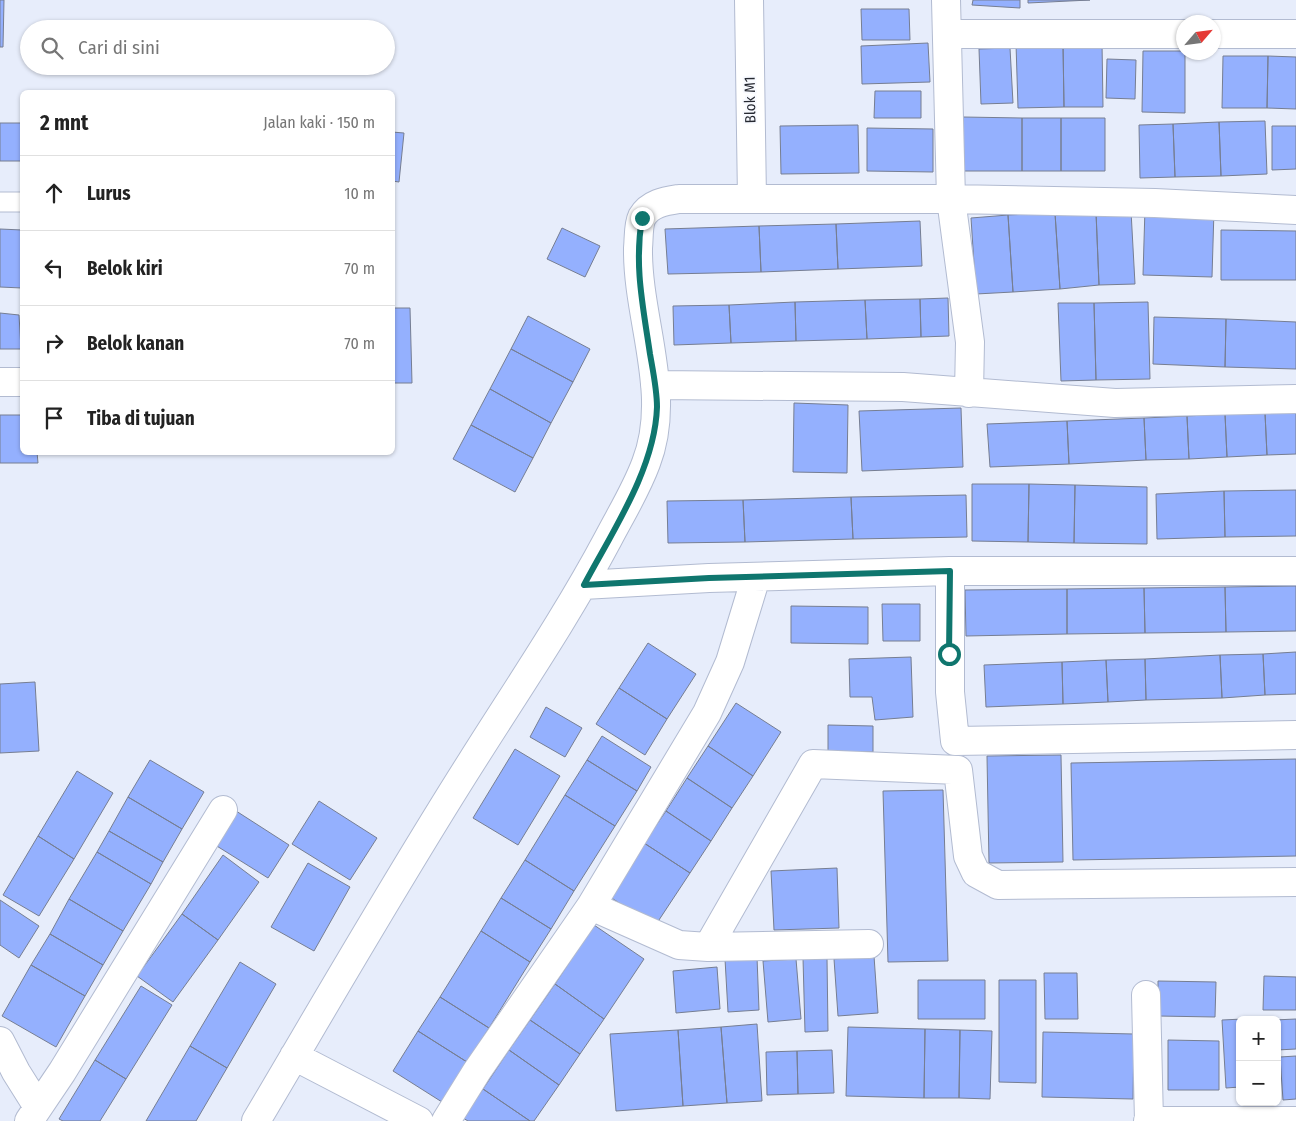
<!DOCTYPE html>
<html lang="id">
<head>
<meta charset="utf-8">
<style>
	:root { --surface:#fff; --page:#f2f2f2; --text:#222; --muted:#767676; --line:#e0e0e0 }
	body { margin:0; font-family:"Fira Sans Condensed",sans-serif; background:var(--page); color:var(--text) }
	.controls { position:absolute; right:15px; bottom:15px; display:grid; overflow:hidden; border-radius:8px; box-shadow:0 1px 4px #0004 }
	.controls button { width:45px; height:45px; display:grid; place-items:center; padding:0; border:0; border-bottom:1px solid var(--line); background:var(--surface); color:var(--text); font:25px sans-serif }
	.compass { position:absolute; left:1176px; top:15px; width:45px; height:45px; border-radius:50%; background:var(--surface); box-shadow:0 1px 4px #0004; rotate:62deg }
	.stop { position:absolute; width:15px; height:15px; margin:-11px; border:4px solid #0f766e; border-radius:50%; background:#fff }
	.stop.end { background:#0f766e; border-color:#fff; box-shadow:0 1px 5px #0008 }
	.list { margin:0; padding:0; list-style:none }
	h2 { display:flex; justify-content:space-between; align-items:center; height:65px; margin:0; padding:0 20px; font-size:21px }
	h2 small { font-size:16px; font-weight:400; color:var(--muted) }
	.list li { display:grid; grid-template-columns:32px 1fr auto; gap:15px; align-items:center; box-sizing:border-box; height:75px; padding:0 20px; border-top:1px solid var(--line) }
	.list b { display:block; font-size:19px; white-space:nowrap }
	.list em { font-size:16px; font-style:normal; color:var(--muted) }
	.icon { flex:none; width:28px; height:28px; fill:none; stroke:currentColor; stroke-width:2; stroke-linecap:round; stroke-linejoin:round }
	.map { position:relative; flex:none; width:1296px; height:1121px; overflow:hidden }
	.search { position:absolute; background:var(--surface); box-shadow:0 1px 4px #0004; left:20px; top:20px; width:375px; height:55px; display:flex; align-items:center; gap:12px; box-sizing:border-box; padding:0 18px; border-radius:28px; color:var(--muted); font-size:19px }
	.panel { position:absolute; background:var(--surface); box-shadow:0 1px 4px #0004; left:20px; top:90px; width:375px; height:365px; border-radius:8px }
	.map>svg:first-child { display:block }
	.building { fill:#94b0fe; stroke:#767e92 }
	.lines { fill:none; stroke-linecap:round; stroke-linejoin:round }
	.lane-casing { stroke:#b2bbd1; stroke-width:21 }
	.street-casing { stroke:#b2bbd1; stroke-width:30 }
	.lane { stroke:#fff; stroke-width:19 }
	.street { stroke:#fff; stroke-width:28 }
	.route { stroke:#0f766e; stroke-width:6 }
	.labels { text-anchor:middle; stroke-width:4; stroke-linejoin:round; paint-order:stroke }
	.street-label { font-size:15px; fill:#262932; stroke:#f8faff }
</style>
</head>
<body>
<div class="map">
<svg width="1296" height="1121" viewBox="0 0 1296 1121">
	<rect width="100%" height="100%" fill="#e7edfb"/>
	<path class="building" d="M0 0H4L3 47H0Z
		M973 0H1020V8L972 5Z
		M1028 0H1090L1028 3Z
		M861 9H909L910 40H862Z
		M928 43 930 82 862 84 861 46Z
		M1102 43 1103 107H1064L1063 44Z
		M1016 44H1063L1064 107 1018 108Z
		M1010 48 1013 103 981 104 979 49Z
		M1143 51H1184L1185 52V113L1142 112Z
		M1223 56H1268L1267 108H1222Z
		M1268 56 1296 57V109L1267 108Z
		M1107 59 1136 60 1135 99 1106 98Z
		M875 91H921V118H874Z
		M963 117 1022 118V171H964Z
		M1022 118H1061V171H1022Z
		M1061 118H1105V171H1061Z
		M1265 121 1267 174 1221 176 1219 122Z
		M1219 122 1221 176 1175 177 1173 124Z
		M0 123H22V161H0Z
		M1173 124 1175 177 1140 178 1139 125Z
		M858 125 859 173 781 174 780 126Z
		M1272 126H1296V169L1272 170Z
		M867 128 933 129V172L867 171Z
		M392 132 404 133 399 182 392 181Z
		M1145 208 1214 210 1212 277 1143 275Z
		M1131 211 1135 284 1099 285 1096 212Z
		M1096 212 1099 285 1060 289 1055 213Z
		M1055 213 1060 289 1013 292 1008 215Z
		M1008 215 1013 292 976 294 971 218Z
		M920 221 922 266 838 269 836 224Z
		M836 224 838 269 761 272 759 226Z
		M759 226 761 272 668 274 665 229Z
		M562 228 600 246 585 277 547 259Z
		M0 229 22 230V288L0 287Z
		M1221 230 1296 231V280H1221Z
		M948 298 949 336 921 337 920 299Z
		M920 299 921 337 867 339 865 300Z
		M865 300 867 339 796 341 795 302Z
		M795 302 796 341 731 343 729 305Z
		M1148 302 1150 379 1096 380 1094 303Z
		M1058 303H1094L1096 380 1061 381Z
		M729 305 731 343 674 345 673 306Z
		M392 308H410L412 383H392Z
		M0 313 19 315 21 349H0Z
		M528 316 590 349 573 382 511 349Z
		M1154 317 1226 319 1225 367 1153 364Z
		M1226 319 1296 322V369L1225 367Z
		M511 349 573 382 551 423 490 389Z
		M490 389 551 423 533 458 471 425Z
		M794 403 848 405 847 473 793 472Z
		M961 408 963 467 862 471 859 411Z
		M1296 411V454L1267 455 1265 413Z
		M1265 413 1267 455 1227 457 1225 414Z
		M1225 414 1227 457 1189 459 1187 416Z
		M0 415H22V452H37L38 463H0Z
		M1187 416 1189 459 1146 460 1144 418Z
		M1144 418 1146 460 1069 464 1067 421Z
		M1067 421 1069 464 990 467 987 424Z
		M471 425 533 458 515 492 453 459Z
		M972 484H1029L1028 542 972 541Z
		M1029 484 1075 485 1074 543 1028 542Z
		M1075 485 1147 487V544L1074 543Z
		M1296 490V536L1225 537 1224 491Z
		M1224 491 1225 537 1157 539 1156 494Z
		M966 495 967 537 853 539 851 497Z
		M851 497 853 539 745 542 743 500Z
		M743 500 745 542 668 543 667 501Z
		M1296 586V631L1226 632 1225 587Z
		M1225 587 1226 632 1145 633 1144 588Z
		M1144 588 1145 633 1067 634V589Z
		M1067 589V634L966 636 965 590Z
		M882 604H920V641H883Z
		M791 606 868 607V644L791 643Z
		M648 643 696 674 667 719 619 688Z
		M1296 652V694L1265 695 1263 654Z
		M1263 654 1265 695 1222 698 1220 655Z
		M1220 655 1222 698 1146 700 1145 659Z
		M911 657 913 717 875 720 872 697H850L849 659Z
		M1145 659 1146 700 1108 702 1106 660Z
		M1106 660 1108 702 1063 704 1062 662Z
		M1062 662 1063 704 986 707 984 665Z
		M35 682 39 751 0 753V684Z
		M619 688 667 719 645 755 596 724Z
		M736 703 781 732 753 776 708 746Z
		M546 707 582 728 565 757 530 737Z
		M828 725 873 726V752L828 751Z
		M602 736 651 767 637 791 587 760Z
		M708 746 753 776 732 808 687 778Z
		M515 749 560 776 518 845 473 818Z
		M1061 755 1063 862 989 863 987 756Z
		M1296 759V856L1073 860 1071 763Z
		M150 760 204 792 182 829 128 797Z
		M587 760 637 791 615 826 565 795Z
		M77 771 113 793 74 859 38 836Z
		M687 778 732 808 711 841 666 811Z
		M943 790 948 961 888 962 883 791Z
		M565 795 615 826 574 891 525 860Z
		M128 797 182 829 163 862 109 831Z
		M319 801 377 838 350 880 292 844Z
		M233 809 289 845 268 878 212 843Z
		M666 811 711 841 690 873 644 843Z
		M109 831 163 862 151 884 97 852Z
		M38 836 74 859 39 916 3 895Z
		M644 843 690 873 655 926 610 897Z
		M97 852 151 884 123 931 69 899Z
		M223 855 259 882 218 940 182 914Z
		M525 860 574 891 551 929 501 898Z
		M308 863 350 887 314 951 271 927Z
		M837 868 839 928 774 930 771 871Z
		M501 898 551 929 530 962 481 931Z
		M69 899 123 931 103 965 50 934Z
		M0 900 39 926 19 958 0 945Z
		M182 914 218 940 173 1002 137 976Z
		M594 925 644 959 604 1019 555 984Z
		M481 931 530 962 489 1028 440 997Z
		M50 934 103 965 85 996 31 965Z
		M874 956 878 1013 838 1016 834 959Z
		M757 957 759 1010 728 1012 725 959Z
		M803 958H827L828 1031 805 1032Z
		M796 959 801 1019 768 1022 763 961Z
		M240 962 276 984 227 1068 190 1046Z
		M31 965 85 996 56 1047 2 1016Z
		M717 967 720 1009 676 1013 673 971Z
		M1044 973H1077L1078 1019H1045Z
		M1264 976 1296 977V1010H1263Z
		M918 980H985V1019H918Z
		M999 980H1036V1083L999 1082Z
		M1158 981 1216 982 1215 1017 1158 1016Z
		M555 984 604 1019 580 1054 530 1020Z
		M141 986 172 1005 126 1079 95 1060Z
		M440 997 489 1028 467 1062 418 1031Z
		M1264 1018V1020H1240V1087L1226 1088 1222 1020Z
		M1296 1019V1049L1277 1050V1020H1274Z
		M530 1020 580 1054 559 1085 509 1050Z
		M757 1024 762 1101 727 1103 721 1027Z
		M721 1027 727 1103 683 1106 678 1030Z
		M848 1027 925 1029 924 1098 846 1096Z
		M925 1029 960 1030 959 1098H924Z
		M678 1030 683 1106 616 1111 610 1034Z
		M960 1030 992 1031 990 1099 959 1098Z
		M418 1031 467 1062 442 1102 393 1071Z
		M1043 1032 1134 1034 1133 1099 1042 1097Z
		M1168 1040 1219 1041V1090H1168Z
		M190 1046 227 1068 196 1121H146Z
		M509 1050 559 1085 534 1121H530L483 1089Z
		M832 1050 834 1093 798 1094 797 1051Z
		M797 1051 798 1094 767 1095 766 1052Z
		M1296 1056V1099L1283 1100 1280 1057Z
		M95 1060 126 1079 100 1121H63L59 1119Z
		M483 1089 530 1121H468L463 1118Z"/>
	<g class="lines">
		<g class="lane-casing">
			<path id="lane" d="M0 202H21"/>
		</g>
		<g class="street-casing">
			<path id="street" d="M749 0 752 199
				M946 0 951 199 970 342 969 393
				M947 34H1184
				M1214 34H1296
				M0 382H20
				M655 385 903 387 1115 403 1296 399
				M950 571V692L955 741 1296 735
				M583 585 709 578 950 571H1296
				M591 906 679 945 708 947 813 764 958 770 968 856 976 873 998 885 1296 882
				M708 947 869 944
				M1146 995 1149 1121
				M0 1041 16 1072 38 1107
				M294 1056 419 1121
				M29 1121 62 1072 223 810
				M256 1121C327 1001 397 879 472 761 518 688 567 616 608 539 621 514 636 490 646 463 673 394 637 319 638 248 639 239 638 225 642 217 650 203 666 201 679 199H951L1155 203 1296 210
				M446 1121 477 1071 591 906 707 713 730 662 756 577
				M1148 1121H1296"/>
		</g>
		<use href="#lane" class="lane"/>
		<use href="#street" class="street"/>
	</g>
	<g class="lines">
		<path class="route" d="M642 218C634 266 643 306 650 354 653 371 657 390 657 407 655 469 612 532 584 585L709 578 950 571 949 654"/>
	</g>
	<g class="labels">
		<g class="street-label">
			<text transform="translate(750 100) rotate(-91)" y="5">Blok M1</text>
		</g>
	</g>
</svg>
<div class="controls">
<button>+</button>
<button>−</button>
</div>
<svg class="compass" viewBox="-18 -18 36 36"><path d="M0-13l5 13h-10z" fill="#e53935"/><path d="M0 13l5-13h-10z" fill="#767676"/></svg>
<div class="stop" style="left:949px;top:654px"></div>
<div class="stop end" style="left:642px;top:218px"></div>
<div class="search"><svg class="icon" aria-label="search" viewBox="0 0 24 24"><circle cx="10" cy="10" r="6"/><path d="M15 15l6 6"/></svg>Cari di sini</div>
<section class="panel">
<h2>2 mnt<small>Jalan kaki · 150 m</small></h2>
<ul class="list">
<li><svg class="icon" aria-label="ahead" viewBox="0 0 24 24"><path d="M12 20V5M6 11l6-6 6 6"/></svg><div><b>Lurus</b></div><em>10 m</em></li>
<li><svg class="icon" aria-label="left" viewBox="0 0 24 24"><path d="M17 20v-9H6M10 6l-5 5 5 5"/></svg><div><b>Belok kiri</b></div><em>70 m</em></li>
<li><svg class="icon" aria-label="right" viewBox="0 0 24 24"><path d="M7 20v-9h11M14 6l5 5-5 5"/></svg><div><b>Belok kanan</b></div><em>70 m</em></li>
<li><svg class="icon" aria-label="arrive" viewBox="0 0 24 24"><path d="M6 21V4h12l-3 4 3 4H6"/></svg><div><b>Tiba di tujuan</b></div></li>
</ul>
</section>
</div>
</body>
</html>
